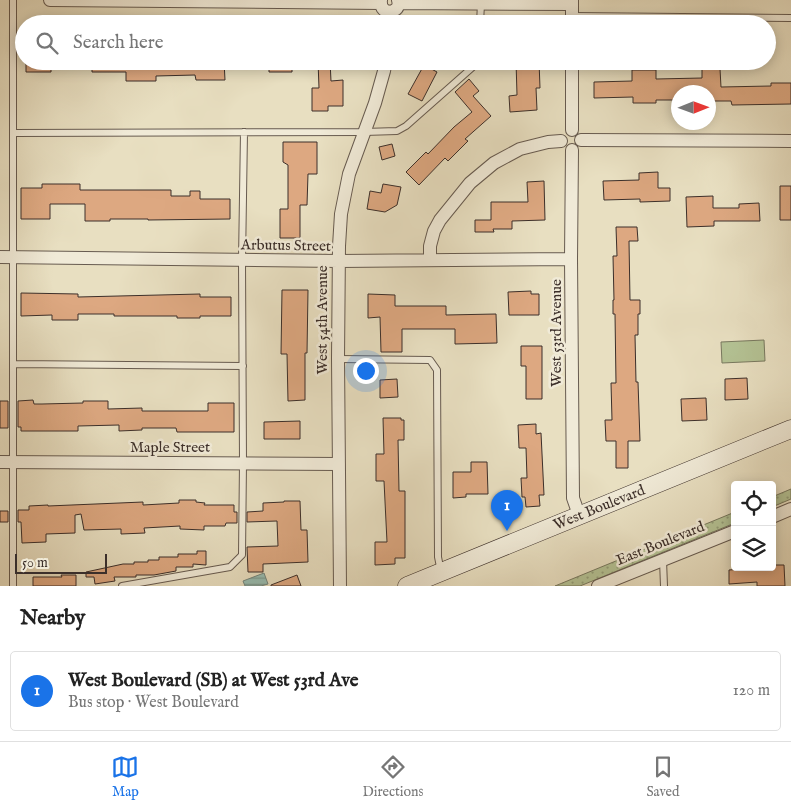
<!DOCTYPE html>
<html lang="en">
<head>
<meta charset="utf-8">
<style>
	:root { --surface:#fff; --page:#f2f2f2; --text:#222; --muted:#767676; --line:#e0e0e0; --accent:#1a73e8 }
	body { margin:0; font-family:"IM FELL English",serif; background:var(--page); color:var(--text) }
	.controls { position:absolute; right:15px; bottom:15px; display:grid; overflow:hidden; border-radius:5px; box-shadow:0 2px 12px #0003 }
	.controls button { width:45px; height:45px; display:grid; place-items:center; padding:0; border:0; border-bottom:1px solid var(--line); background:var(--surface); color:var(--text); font:25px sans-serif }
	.compass { position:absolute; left:671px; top:85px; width:45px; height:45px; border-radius:50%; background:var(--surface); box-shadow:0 2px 12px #0003; rotate:89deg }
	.scale { position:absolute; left:15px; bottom:12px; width:92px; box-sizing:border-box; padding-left:5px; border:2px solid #3c2f2a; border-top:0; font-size:14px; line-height:18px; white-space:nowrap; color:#3c2f2a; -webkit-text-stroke:4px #f0ead7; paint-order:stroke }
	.you { position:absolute; left:365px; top:370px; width:18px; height:18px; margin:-12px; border:4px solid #fff; border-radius:50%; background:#1a73e8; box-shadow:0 0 0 8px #1a73e833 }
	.badge { display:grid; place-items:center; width:32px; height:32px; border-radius:50%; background:var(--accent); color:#fff; font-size:16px; font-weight:700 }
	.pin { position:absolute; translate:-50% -41px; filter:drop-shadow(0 1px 2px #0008) }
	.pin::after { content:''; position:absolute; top:26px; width:18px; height:15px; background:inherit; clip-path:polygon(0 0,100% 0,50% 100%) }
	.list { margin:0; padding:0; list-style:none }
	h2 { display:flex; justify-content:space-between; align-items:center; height:65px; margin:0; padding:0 20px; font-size:21px }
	h2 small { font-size:16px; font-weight:400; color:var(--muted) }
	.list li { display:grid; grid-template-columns:32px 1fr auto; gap:15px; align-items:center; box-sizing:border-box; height:80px; margin:0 10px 10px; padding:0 10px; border:1px solid var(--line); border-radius:5px }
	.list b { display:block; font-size:19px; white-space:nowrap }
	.list p { margin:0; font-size:16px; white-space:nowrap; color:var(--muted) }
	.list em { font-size:16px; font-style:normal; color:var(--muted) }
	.icon { flex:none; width:28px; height:28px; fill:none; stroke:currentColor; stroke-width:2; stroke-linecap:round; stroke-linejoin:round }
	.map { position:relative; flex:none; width:791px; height:586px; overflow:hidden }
	.search { position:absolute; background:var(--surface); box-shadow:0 2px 12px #0003; left:15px; right:15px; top:15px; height:55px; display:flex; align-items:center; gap:12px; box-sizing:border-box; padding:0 18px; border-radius:28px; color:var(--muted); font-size:19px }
	.sheet { height:155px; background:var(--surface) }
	nav { display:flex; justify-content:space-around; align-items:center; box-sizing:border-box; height:70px; border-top:1px solid var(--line); background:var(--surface); font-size:14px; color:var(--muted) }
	nav a { display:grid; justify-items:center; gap:2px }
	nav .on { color:var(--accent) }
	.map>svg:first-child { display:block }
	.green { fill:#b4c294; stroke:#78785f }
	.garden { fill:url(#garden-dots); stroke:#78785f }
	.water { fill:url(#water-rules); stroke:#73847c }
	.building { fill:#dda881; stroke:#3c2f2a }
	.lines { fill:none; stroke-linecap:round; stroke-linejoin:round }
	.lane-casing { stroke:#675b50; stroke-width:8 }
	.street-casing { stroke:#675b50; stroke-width:14 }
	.secondary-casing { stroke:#3c2f2a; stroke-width:19 }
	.lane { stroke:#f0ead7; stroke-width:6 }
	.street { stroke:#f0ead7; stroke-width:12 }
	.secondary { stroke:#f0ead7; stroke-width:18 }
	.labels { text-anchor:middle; stroke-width:5; stroke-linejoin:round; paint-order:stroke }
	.street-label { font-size:15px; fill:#3c2f2a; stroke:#f0ead7 }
</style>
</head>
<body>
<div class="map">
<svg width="791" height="586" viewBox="0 0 791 586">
	<defs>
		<pattern id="garden-dots" width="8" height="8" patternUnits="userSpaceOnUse" patternTransform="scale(1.25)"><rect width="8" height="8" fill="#b4c294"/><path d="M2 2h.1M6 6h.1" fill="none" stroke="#949e79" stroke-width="1.8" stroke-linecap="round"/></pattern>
		<pattern id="water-rules" width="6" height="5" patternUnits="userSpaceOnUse" patternTransform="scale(1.25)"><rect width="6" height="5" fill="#97bdb2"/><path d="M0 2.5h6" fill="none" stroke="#7c9a91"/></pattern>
	</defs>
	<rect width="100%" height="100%" fill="#e8dfc1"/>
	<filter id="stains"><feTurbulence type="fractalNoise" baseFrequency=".004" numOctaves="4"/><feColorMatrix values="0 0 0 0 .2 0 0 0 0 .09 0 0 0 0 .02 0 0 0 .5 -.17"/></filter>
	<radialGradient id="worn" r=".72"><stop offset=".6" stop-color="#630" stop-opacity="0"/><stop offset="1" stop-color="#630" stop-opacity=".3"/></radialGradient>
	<path class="green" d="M764 340 765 361 722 363 721 342Z"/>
	<path class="garden" d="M791 489V499L772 507V497Z
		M735 512V523L580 586H555Z"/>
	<path class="water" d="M264 573 268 584 261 586H245L243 581Z"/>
	<path class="building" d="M26 61H51V72H26Z
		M92 61H224L225 80H196L195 75 156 76V81H126V72H92Z
		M269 61H292V72H269Z
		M318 61H330L331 81 343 80V106H328V111H312V88H319Z
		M516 61H539L540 88H536L537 110 510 112 509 96 517 95Z
		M424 65 437 72 422 101 408 94Z
		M702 69H720L721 87 771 86V83H791V104L732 105 731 101H708V92H678V100H656V103H633V97L594 98V82L632 81V70H656V79L702 78Z
		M469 79 479 91 473 96 491 116 465 139 468 141 448 161 445 158 419 185 406 172 426 152 428 154 454 127 472 112 455 92Z
		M283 142H317V174H308L307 205H300V238H280V209H288V165L283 162Z
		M392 144 395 156 382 160 379 147Z
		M658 172V188H670V201L640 202V199L604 200 603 181 639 180V173Z
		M544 181 545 220 512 221V229H493L494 232H475V220H491V202H528L527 182Z
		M42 184H80V190H171V196H190V191H200V199H230V219L148 220V219H110V221H85V204H50V219H21V188H42Z
		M383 184 401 187 397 205 385 212 367 209 370 191 381 193Z
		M780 186H791V220H780Z
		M713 196V208H739V204L759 203 760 221H714V226L687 227 686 197Z
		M616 227H637L638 241H629L630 300H640V314H638V335H635L636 382H638L640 441H628V468H616V441H606L605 420H612L611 383H616L615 314H613V300H614L613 256H617Z
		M282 290H308L307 353H305V400L288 401 287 354H281Z
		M531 291V294H539V315H509L508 292Z
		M21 293 78 294V297L200 294V297H231V316H200V318H177V316H114V314H78V320H52V315L21 316Z
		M368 294 395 295V306H446V315L496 314 497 343 455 344V329H402V352H381L380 317 368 318Z
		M521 346H542V399H526V366H521Z
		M747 378 748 399 725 400V379Z
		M397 379 398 397 380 398V380Z
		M706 398 707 420 682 421 681 399Z
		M33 400 34 404H42L83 403V401H108V409L142 408V411H208V403H234V432H177L176 428H142V430L119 431V425L78 426V431H21V427H18V401Z
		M0 401H8V428H0Z
		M383 418H401V420H404V440H398L399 491H405V558H395V564L375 565V542H387L384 481H376V454H384Z
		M300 421V439H264V422Z
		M536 424V434L541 433 544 495H539L540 506 526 507 525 497H522L521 478H527L526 448H519L518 425Z
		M471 462H487L488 494H466V497L453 498V472H471Z
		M179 500H196V502L205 503 204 505H234V512H237V523H226L225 526H204V530L180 529V526L144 528 145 533 121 534V529L84 530 81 514 75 515V533L46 534V542L22 543 21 522H18V510H29V506L48 505V506L143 502V505L179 503Z
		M284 501H300L301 530H307L308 562 263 564V572H248L247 547 278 546 277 521 247 522V512L263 511V503L284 502Z
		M0 511H8V522H0Z
		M197 551H206V565L193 564V567H176V571L154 575H136V577H114L115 581 95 584 94 577H86V572L123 564H134V562H148V560H159V557H178V554H197Z
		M772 565H784L785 586H757V582L729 584V570L756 568V567H772Z
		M61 575H76V586H33V577H62Z
		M297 575 301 586H271V585Z"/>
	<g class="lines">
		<g class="lane-casing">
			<path id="lane" d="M572 16 791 18
				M480 24 481 3
				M13 133 364 132 397 131 406 126 475 65 478 61
				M338 359 430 360 437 370 438 557 441 572
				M14 364 243 366
				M663 560 664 586
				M13 586V0
				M122 586 230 567 242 555 243 463 242 261 244 132"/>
		</g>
		<g class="street-casing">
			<path id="street" d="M50 0 381 3
				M381 0C380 6 383 11 389 12 396 11 400 7 398 0
				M572 0V24
				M399 3 572 4
				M572 61V130
				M581 140 791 141
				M572 150 571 259 573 498 579 515
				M0 257 339 261 571 259
				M430 260V246L434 231 440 220 470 183 494 163 520 149 548 142 561 141
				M0 462 339 464
				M772 517 791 509
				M340 586 338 359 339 246 341 214 349 174 375 103 384 71 386 61
				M598 586 735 531"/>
		</g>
		<g class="secondary-casing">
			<path id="secondary" d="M407 586 791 429"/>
		</g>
		<use href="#lane" class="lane"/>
		<use href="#street" class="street"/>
		<use href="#secondary" class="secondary"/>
	</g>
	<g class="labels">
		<g class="street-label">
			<text transform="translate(286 245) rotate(1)" y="5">Arbutus Street</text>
			<text transform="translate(322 320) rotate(-90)" y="5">West 54th Avenue</text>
			<text transform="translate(556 333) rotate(-90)" y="5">West 53rd Avenue</text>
			<text x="170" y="452">Maple Street</text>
			<text transform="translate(599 507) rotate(-22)" y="5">West Boulevard</text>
			<text transform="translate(660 543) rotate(-22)" y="5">East Boulevard</text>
		</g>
	</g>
	<rect width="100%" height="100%" filter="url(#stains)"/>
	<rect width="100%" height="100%" fill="url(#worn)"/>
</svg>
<div class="controls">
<button><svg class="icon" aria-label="locate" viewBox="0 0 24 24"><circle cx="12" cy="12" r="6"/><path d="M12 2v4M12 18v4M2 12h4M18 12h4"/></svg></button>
<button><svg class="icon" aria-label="layers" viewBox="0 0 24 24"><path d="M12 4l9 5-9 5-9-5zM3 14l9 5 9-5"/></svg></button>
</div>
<svg class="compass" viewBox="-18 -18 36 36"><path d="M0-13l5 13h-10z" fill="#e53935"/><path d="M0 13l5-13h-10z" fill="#767676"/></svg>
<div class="scale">50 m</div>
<div class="you"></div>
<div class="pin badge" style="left:507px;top:531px">1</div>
<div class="search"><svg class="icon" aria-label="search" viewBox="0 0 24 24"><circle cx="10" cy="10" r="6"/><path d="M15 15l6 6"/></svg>Search here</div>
</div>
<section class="sheet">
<h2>Nearby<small></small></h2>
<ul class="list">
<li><span class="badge">1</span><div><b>West Boulevard (SB) at West 53rd Ave</b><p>Bus stop · West Boulevard</p></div><em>120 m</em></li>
</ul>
</section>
<nav>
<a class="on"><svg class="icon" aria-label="map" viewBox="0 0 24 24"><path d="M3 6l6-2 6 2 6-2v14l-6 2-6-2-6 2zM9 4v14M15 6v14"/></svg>Map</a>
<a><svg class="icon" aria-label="directions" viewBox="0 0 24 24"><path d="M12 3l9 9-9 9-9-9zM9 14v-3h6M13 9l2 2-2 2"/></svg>Directions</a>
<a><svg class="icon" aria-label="saved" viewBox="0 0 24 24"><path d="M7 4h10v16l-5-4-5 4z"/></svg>Saved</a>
</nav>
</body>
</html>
